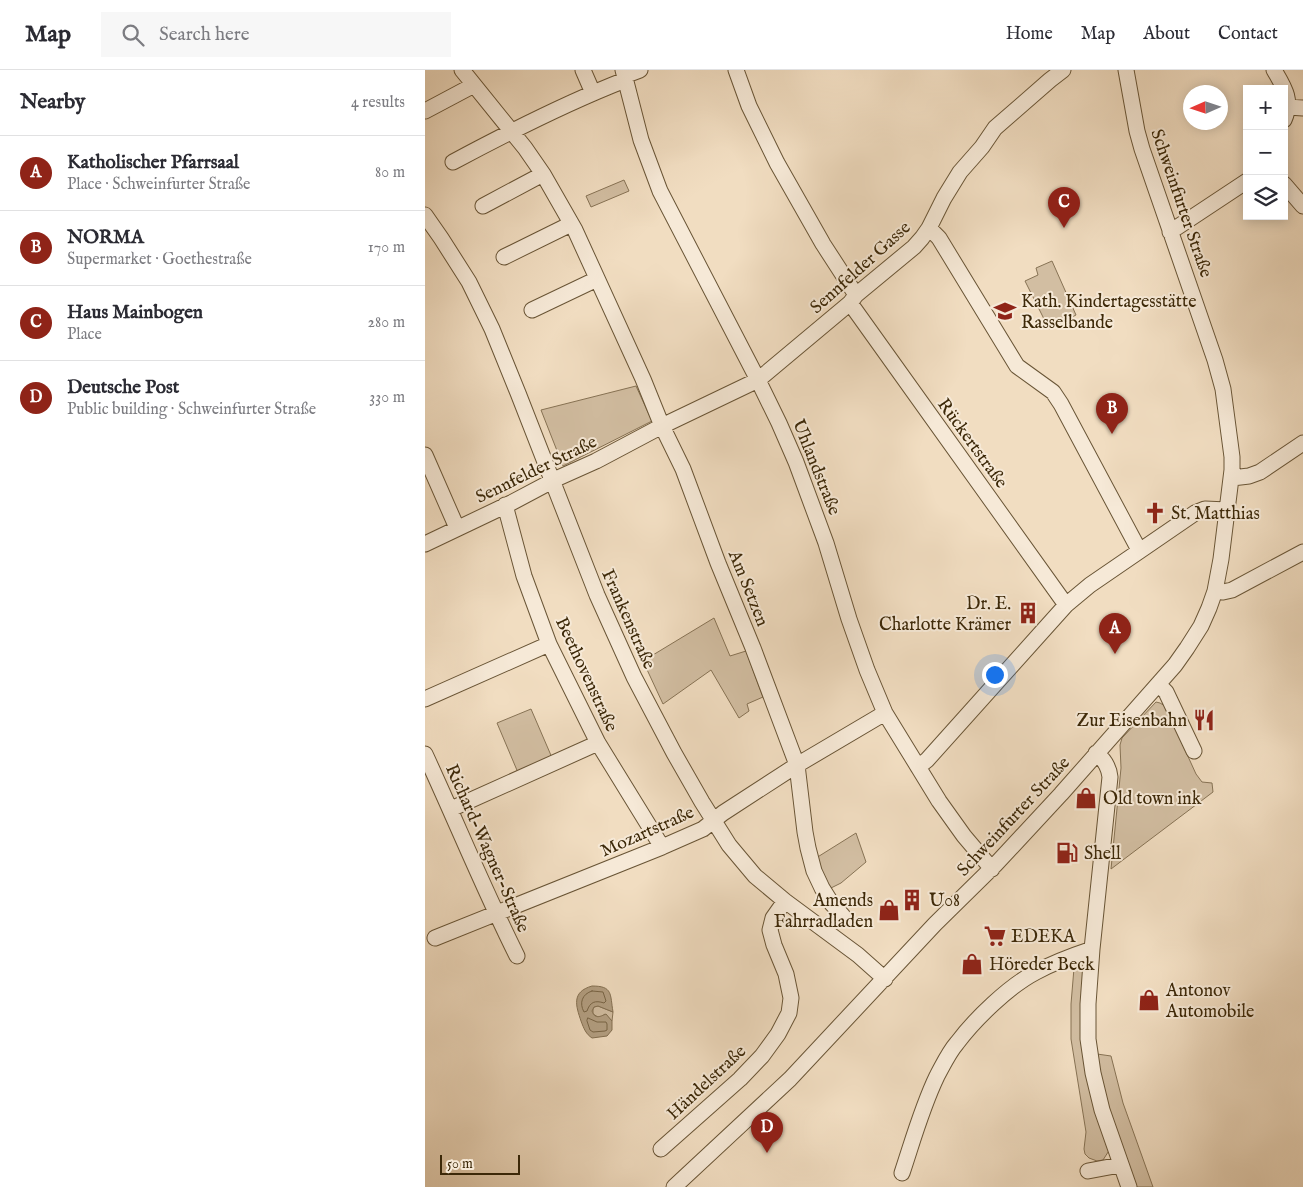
<!DOCTYPE html>
<html lang="en">
<head>
<meta charset="utf-8">
<style>
	:root { --surface:#fff; --page:#f7f7f7; --text:#2b2b33; --muted:#7c7c81; --line:#e1e1e2; --accent:#8f2418 }
	body { margin:0; font-family:"IM FELL English",serif; background:var(--page); color:var(--text) }
	.controls { position:absolute; right:15px; top:15px; display:grid; overflow:hidden; border-radius:0px; box-shadow:0 2px 12px #0003 }
	.controls button { width:45px; height:45px; display:grid; place-items:center; padding:0; border:0; border-bottom:1px solid var(--line); background:var(--surface); color:var(--text); font:25px sans-serif }
	.compass { position:absolute; left:758px; top:15px; width:45px; height:45px; border-radius:50%; background:var(--surface); box-shadow:0 2px 12px #0003; rotate:267deg }
	.scale { position:absolute; left:15px; bottom:12px; width:80px; box-sizing:border-box; padding-left:5px; border:2px solid #3c2808; border-top:0; font-size:14px; line-height:18px; white-space:nowrap; color:#3c2808; -webkit-text-stroke:4px #f6e9d7; paint-order:stroke }
	.you { position:absolute; left:569px; top:604px; width:18px; height:18px; margin:-12px; border:4px solid #fff; border-radius:50%; background:#1a73e8; box-shadow:0 0 0 8px #1a73e833 }
	.badge { display:grid; place-items:center; width:32px; height:32px; border-radius:50%; background:var(--accent); color:#fff; font-size:16px; font-weight:700 }
	.pin { position:absolute; translate:-50% -41px; filter:drop-shadow(0 1px 2px #0008) }
	.pin::after { content:''; position:absolute; top:26px; width:18px; height:15px; background:inherit; clip-path:polygon(0 0,100% 0,50% 100%) }
	.list { margin:0; padding:0; list-style:none }
	h2 { display:flex; justify-content:space-between; align-items:center; height:65px; margin:0; padding:0 20px; font-size:21px }
	h2 small { font-size:16px; font-weight:400; color:var(--muted) }
	.list li { display:grid; grid-template-columns:32px 1fr auto; gap:15px; align-items:center; box-sizing:border-box; height:75px; padding:0 20px; border-top:1px solid var(--line) }
	.list b { display:block; font-size:19px; white-space:nowrap }
	.list p { margin:0; font-size:16px; white-space:nowrap; color:var(--muted) }
	.list em { font-size:16px; font-style:normal; color:var(--muted) }
	.icon { flex:none; width:28px; height:28px; fill:none; stroke:currentColor; stroke-width:2; stroke-linecap:round; stroke-linejoin:round }
	.map { position:relative; flex:none; width:878px; height:1117px; overflow:hidden }
	header { display:flex; align-items:center; gap:30px; box-sizing:border-box; height:70px; padding:0 25px; background:var(--surface); border-bottom:1px solid var(--line) }
	header strong { font-size:24px }
	nav { display:flex; gap:28px; margin-inline-start:auto; font-size:18px }
	.search { width:350px; height:45px; background:var(--page); display:flex; align-items:center; gap:12px; box-sizing:border-box; padding:0 18px; border-radius:0px; color:var(--muted); font-size:19px }
	main { display:flex }
	aside { flex:1; background:var(--surface) }
	.map>svg:first-child { display:block }
	.green { fill:#d2bea2; stroke:#877355 }
	.water { fill:#b39f82; stroke:#836f51 }
	.lines { fill:none; stroke-linecap:round; stroke-linejoin:round }
	.shore { stroke:#786445; stroke-width:1 }
	.minor-casing { stroke:#695536; stroke-width:17 }
	.minor { stroke:#f6e9d7; stroke-width:15 }
	.labels { text-anchor:middle; stroke-width:4; stroke-linejoin:round; paint-order:stroke }
	.street-label { font-size:18px; fill:#3c2808; stroke:#f6e9d7 }
	.poi-label { font-size:18px; fill:#3c2808; stroke:#f6e9d7; text-anchor:start }
</style>
</head>
<body>
<header>
<strong>Map</strong>
<div class="search"><svg class="icon" aria-label="search" viewBox="0 0 24 24"><circle cx="10" cy="10" r="6"/><path d="M15 15l6 6"/></svg>Search here</div>
<nav><a>Home</a><a>Map</a><a>About</a><a>Contact</a></nav>
</header>
<main>
<aside>
<h2>Nearby<small>4 results</small></h2>
<ul class="list">
<li><span class="badge">A</span><div><b>Katholischer Pfarrsaal</b><p>Place · Schweinfurter Straße</p></div><em>80 m</em></li>
<li><span class="badge">B</span><div><b>NORMA</b><p>Supermarket · Goethestraße</p></div><em>170 m</em></li>
<li><span class="badge">C</span><div><b>Haus Mainbogen</b><p>Place</p></div><em>280 m</em></li>
<li><span class="badge">D</span><div><b>Deutsche Post</b><p>Public building · Schweinfurter Straße</p></div><em>330 m</em></li>
</ul>
</aside>
<div class="map">
<svg width="878" height="1117" viewBox="0 0 878 1117">
	<rect width="100%" height="100%" fill="#f1ddc1"/>
	<filter id="stains"><feTurbulence type="fractalNoise" baseFrequency=".004" numOctaves="4"/><feColorMatrix values="0 0 0 0 .2 0 0 0 0 .09 0 0 0 0 .02 0 0 0 .5 -.17"/></filter>
	<radialGradient id="worn" r=".72"><stop offset=".6" stop-color="#630" stop-opacity="0"/><stop offset="1" stop-color="#630" stop-opacity=".3"/></radialGradient>
	<path class="green" d="M199 110 204 121 166 137 161 126Z
		M627 191 651 245 624 259 600 211 613 205 611 198Z
		M211 316 227 351 138 396 116 340Z
		M289 548 305 586 321 581 338 627 322 634 324 641 314 648 286 600 238 634 218 591Z
		M731 632 735 633 740 636 771 704 777 712 787 713 788 722 686 799 696 698 695 675 697 668Z
		M106 639 128 690 94 705 72 653Z
		M431 763 441 792 416 813 404 819 391 788Z
		M667 880 665 983 686 986 698 1033 728 1117H711L685 1079 678 1090 672 1091 664 1088 660 1084 659 1079 661 1062 646 969V934L650 886Z
		M173 936 188 942 187 951 180 944 176 947H173L168 944V939L169 937Z"/>
	<path class="water" d="M167 916C188 916 185 924 188 942L173 936 169 937 167 941C170 950 176 946 181 944L187 951V960L182 966 167 968C161 964 159 959 156 951 151 936 146 922 167 916Z"/>
	<g class="lines">
		<path class="shore" d="M167 921 178 922 181 931 179 933C170 930 165 932 162 941L159 942C154 933 157 924 167 921Z
			M163 948 172 952H181L182 954V960L180 961 168 962 165 960 162 951Z"/>
		<g class="minor-casing">
			<path id="minor" d="M37 0 100 78 118 104 150 160 218 309 237 356 258 399 293 493 328 578 372 695 380 762 383 778 389 801 397 818 407 834 418 846
				M158 0 168 23
				M198 0 216 70 235 121 333 310 354 353 371 392 401 473 424 549 442 600 460 643 514 731 539 766 567 799
				M311 0 324 36 352 93 398 174 431 225
				M849 0C859 17 868 30 859 50
				M199 6 215 0
				M863 37 878 38
				M0 41 49 15
				M28 92C84 62 141 33 200 10
				M859 114 878 136
				M58 136 118 104
				M0 145 16 168 44 212 67 259 93 323 172 525 209 607 249 683 277 732 304 775 330 806 360 831 433 885 460 909
				M504 158 514 168 592 296 628 322 636 334 714 480
				M745 162 822 111
				M79 187 146 154
				M425 233 641 535
				M107 240 172 209
				M0 385 32 458
				M807 408 824 406 835 402 878 373
				M80 435 99 506 124 574 173 673 237 777
				M0 474 86 433 133 408 171 391 237 356 333 310 425 233 431 225 489 177 497 168 504 158 519 128 535 102 557 77 570 58 625 10 638 0
				M790 521 798 522 807 520 878 482
				M733 614 741 622 769 681
				M0 629 124 574
				M671 683C680 690 684 697 685 707L667 879 663 934V969L668 1003 677 1040 704 1117
				M0 684C31 751 59 820 92 886
				M493 697 502 690 641 535 665 515 770 443 780 439 802 440
				M26 739 173 673
				M10 868 237 777 278 759 298 743 372 695 460 643
				M236 1079 315 1009 337 986 353 964 364 943 366 928 361 904 349 875 345 860 348 848 360 831
				M663 1101 695 1095
				M477 1103C488 1070 497 1037 512 1006 518 995 524 982 532 973 550 949 584 916 611 902 628 893 649 885 667 879
				M249 1117 365 1009 510 854 570 795 636 724 750 595 762 578 776 556 784 538 790 521 796 489 807 400V387L798 319 790 290 717 79 712 61 701 0"/>
		</g>
		<use href="#minor" class="minor"/>
	</g>
	<defs>
		<g id="school-bare" transform="scale(1.725)"><path d="M0-5L7-2L0 1L-7-2ZM-4 1L0 2.5L4 1V4Q0 6-4 4Z" fill="#8f2418" stroke="#f6e9d7" stroke-width="2.5" paint-order="stroke"/></g>
		<g id="church-bare" transform="scale(1.725)"><path d="M-1.2-6h2.4v3.5h3.3v2.4h-3.3V6h-2.4V-.1h-3.3v-2.4h3.3Z" fill="#8f2418" stroke="#f6e9d7" stroke-width="2.5" paint-order="stroke"/></g>
		<g id="building-bare" transform="scale(1.725)"><path d="M-4-6H4V6H1V3H-1V6H-4ZM-2.5-4.3h1.7v1.8h-1.7ZM.8-4.3h1.7v1.8H.8ZM-2.5-1h1.7V.8h-1.7ZM.8-1h1.7V.8H.8Z" fill="#8f2418" stroke="#f6e9d7" stroke-width="2.5" paint-order="stroke"/></g>
		<g id="restaurant-bare" transform="scale(1.725)"><path d="M-5-6h1v4h1v-4h1v4h1v-4h1v5L-1.5 .5V6h-2V.5L-5-1ZM5-6V6H3V1.5H1.5Q1.5-4 5-6Z" fill="#8f2418" stroke="#f6e9d7" stroke-width="2.5" paint-order="stroke"/></g>
		<g id="shop-bare" transform="scale(1.725)"><path d="M-5-2.5h2.3a2.7 3.5 0 0 1 5.4 0H5L5.5 6h-11ZM-1.5-2.5h3a1.5 2.3 0 0 0-3 0Z" fill="#8f2418" stroke="#f6e9d7" stroke-width="2.5" paint-order="stroke"/></g>
		<g id="fuel-bare" transform="scale(1.725)"><path d="M-5.5-6h7V0h2V4h1.3V-2.5L3-4.5l.8-.8L6-3V5H2.5V1h-1V6h-7ZM-4.2-4.7v3.2H.2V-4.7Z" fill="#8f2418" stroke="#f6e9d7" stroke-width="2.5" paint-order="stroke"/></g>
		<g id="supermarket-bare" transform="scale(1.725)"><path d="M-6-5.5h2.5l.6 2H6L4.5 2H-2.5L-4.4-4H-6ZM-1.5 3.2a1.3 1.3 0 1 0 .1 0ZM3 3.2a1.3 1.3 0 1 0 .1 0Z" fill="#8f2418" stroke="#f6e9d7" stroke-width="2.5" paint-order="stroke"/></g>
	</defs>
	<g fill-rule="evenodd">
		<use href="#school-bare" x="580" y="241"/>
		<use href="#church-bare" x="730" y="443"/>
		<use href="#building-bare" x="603" y="543"/>
		<use href="#restaurant-bare" x="779" y="650"/>
		<use href="#shop-bare" x="661" y="728"/>
		<use href="#fuel-bare" x="642" y="783"/>
		<use href="#building-bare" x="487" y="830"/>
		<use href="#shop-bare" x="464" y="840"/>
		<use href="#supermarket-bare" x="570" y="866"/>
		<use href="#shop-bare" x="547" y="894"/>
		<use href="#shop-bare" x="724" y="930"/>
	</g>
	<g class="labels">
		<g class="street-label">
			<text transform="translate(757 133) rotate(71)" y="6">Schweinfurter Straße</text>
			<text transform="translate(435 197) rotate(-42)" y="6">Sennfelder Gasse</text>
			<text transform="translate(548 373) rotate(54)" y="6">Rückertstraße</text>
			<text transform="translate(392 397) rotate(68)" y="6">Uhlandstraße</text>
			<text transform="translate(111 399) rotate(-26)" y="6">Sennfelder Straße</text>
			<text transform="translate(324 518) rotate(68)" y="6">Am Setzen</text>
			<text transform="translate(204 549) rotate(66)" y="6">Frankenstraße</text>
			<text transform="translate(162 604) rotate(65)" y="6">Beethovenstraße</text>
			<text transform="translate(588 746) rotate(-47)" y="6">Schweinfurter Straße</text>
			<text transform="translate(222 761) rotate(-24)" y="6">Mozartstraße</text>
			<text transform="translate(63 778) rotate(66)" y="6">Richard-Wagner-Straße</text>
			<text transform="translate(281 1012) rotate(-43)" y="6">Händelstraße</text>
		</g>
		<g class="poi-label">
			<text x="596" y="237">Kath. Kindertagesstätte<tspan x="596" dy="21">Rasselbande</tspan></text>
			<text x="746" y="449">St. Matthias</text>
			<text x="586" y="539" text-anchor="end">Dr. E.<tspan x="586" dy="21">Charlotte Krämer</tspan></text>
			<text x="762" y="656" text-anchor="end">Zur Eisenbahn</text>
			<text x="678" y="734">Old town ink</text>
			<text x="659" y="789">Shell</text>
			<text x="448" y="836" text-anchor="end">Amends<tspan x="448" dy="21">Fahrradladen</tspan></text>
			<text x="504" y="836">U08</text>
			<text x="586" y="872">EDEKA</text>
			<text x="564" y="900">Höreder Beck</text>
			<text x="741" y="926">Antonov<tspan x="741" dy="21">Automobile</tspan></text>
		</g>
	</g>
	<rect width="100%" height="100%" filter="url(#stains)"/>
	<rect width="100%" height="100%" fill="url(#worn)"/>
</svg>
<div class="controls">
<button>+</button>
<button>−</button>
<button><svg class="icon" aria-label="layers" viewBox="0 0 24 24"><path d="M12 4l9 5-9 5-9-5zM3 14l9 5 9-5"/></svg></button>
</div>
<svg class="compass" viewBox="-18 -18 36 36"><path d="M0-13l5 13h-10z" fill="#e53935"/><path d="M0 13l5-13h-10z" fill="#7c7c81"/></svg>
<div class="scale">50 m</div>
<div class="you"></div>
<div class="pin badge" style="left:690px;top:584px">A</div>
<div class="pin badge" style="left:687px;top:364px">B</div>
<div class="pin badge" style="left:639px;top:158px">C</div>
<div class="pin badge" style="left:342px;top:1083px">D</div>
</div>
</main>
</body>
</html>
